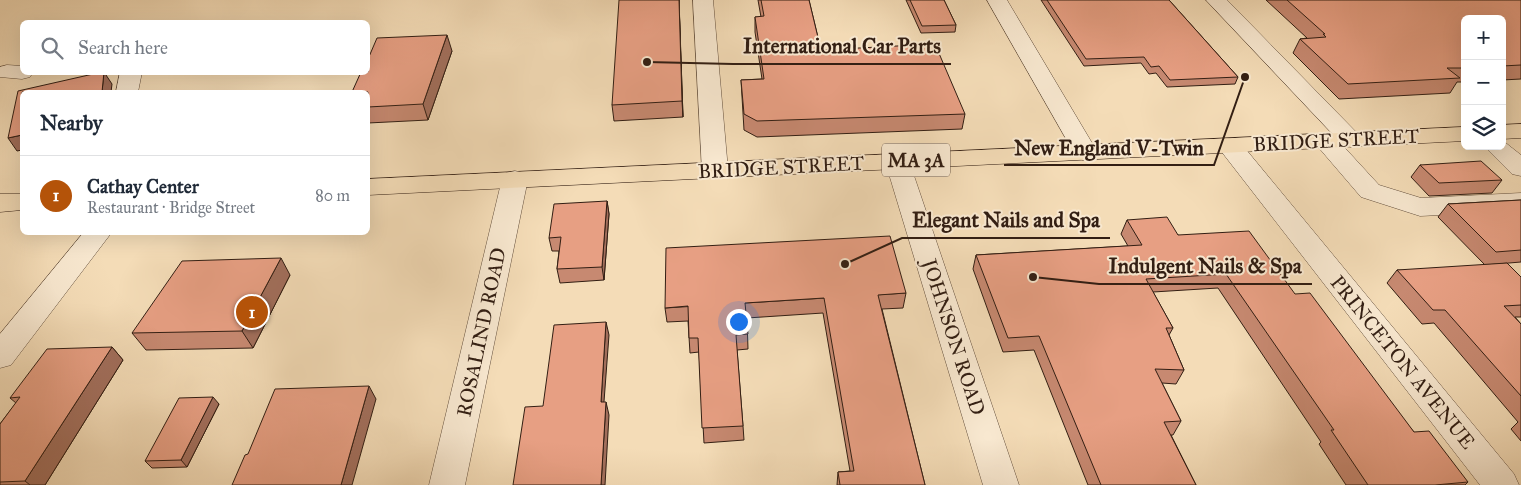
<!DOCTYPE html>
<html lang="en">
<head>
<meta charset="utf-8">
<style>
	:root { --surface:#fff; --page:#f6f6f7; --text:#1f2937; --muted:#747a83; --line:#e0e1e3; --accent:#b45309 }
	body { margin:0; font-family:"IM FELL Great Primer",serif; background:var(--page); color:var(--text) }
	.controls { position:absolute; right:15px; top:15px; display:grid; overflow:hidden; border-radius:8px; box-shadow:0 5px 20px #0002 }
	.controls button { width:45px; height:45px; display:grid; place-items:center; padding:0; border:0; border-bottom:1px solid var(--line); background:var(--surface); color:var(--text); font:25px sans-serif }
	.you { position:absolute; left:738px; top:321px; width:18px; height:18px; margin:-12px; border:4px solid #fff; border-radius:50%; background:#1a73e8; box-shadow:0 0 0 8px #1a73e833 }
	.badge { display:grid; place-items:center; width:32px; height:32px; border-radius:50%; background:var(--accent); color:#fff; font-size:16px; font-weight:700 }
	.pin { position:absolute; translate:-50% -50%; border:2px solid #fff; box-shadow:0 1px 5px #0006 }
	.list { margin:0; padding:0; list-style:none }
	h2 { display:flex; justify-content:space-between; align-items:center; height:65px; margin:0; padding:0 20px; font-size:21px }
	h2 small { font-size:16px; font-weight:400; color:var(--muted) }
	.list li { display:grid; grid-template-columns:32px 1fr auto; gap:15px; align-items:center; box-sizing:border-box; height:80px; padding:0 20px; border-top:1px solid var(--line) }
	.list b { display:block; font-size:19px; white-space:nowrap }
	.list p { margin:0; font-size:16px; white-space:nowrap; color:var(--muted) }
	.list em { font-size:16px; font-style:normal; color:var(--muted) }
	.icon { flex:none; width:28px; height:28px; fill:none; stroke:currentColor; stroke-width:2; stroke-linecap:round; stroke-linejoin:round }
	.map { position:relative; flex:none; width:1521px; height:485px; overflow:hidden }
	.search { position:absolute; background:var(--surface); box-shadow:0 5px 20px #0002; left:20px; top:20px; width:350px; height:55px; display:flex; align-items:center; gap:12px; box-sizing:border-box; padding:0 18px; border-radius:8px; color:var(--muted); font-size:19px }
	.panel { position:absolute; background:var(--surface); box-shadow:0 5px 20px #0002; left:20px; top:90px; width:350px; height:145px; border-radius:8px }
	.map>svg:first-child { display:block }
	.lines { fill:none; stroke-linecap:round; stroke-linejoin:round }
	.minor-casing { stroke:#624e3c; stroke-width:1 }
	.major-casing { stroke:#321e13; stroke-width:1 }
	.minor { fill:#f8e8d0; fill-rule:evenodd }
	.major { fill:#f4dcb7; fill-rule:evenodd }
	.wall { fill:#c78971; stroke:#321e13 }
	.shaded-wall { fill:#a26f5c; stroke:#321e13 }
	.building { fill:#e79f83; stroke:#321e13 }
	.labels { text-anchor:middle; stroke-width:4; stroke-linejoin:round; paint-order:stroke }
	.shield { fill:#f8e8d0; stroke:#6d5b4c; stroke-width:1 }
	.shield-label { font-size:19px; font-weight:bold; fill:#321e13 }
	.street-label { font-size:20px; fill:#321e13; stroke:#f8e8d0 }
	.leader { fill:none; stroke:#321e13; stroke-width:2 }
	.callout-dot { fill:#321e13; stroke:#f8e8d0; stroke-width:2 }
	.callout-label { font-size:21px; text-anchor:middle; font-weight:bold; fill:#321e13; stroke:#f8e8d0; stroke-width:4; stroke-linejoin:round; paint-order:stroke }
</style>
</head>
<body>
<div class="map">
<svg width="1521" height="485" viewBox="0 0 1521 485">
	<rect width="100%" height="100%" fill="#f4dcb7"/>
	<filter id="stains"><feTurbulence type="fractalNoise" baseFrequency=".004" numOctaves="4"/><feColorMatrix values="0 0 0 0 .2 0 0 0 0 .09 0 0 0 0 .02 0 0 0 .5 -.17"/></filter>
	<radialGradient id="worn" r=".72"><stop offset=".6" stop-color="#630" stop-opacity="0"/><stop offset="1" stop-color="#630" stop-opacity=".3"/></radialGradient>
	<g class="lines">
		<g class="minor-casing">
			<path id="minor" d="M693 0H713L728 170 724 176 715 178 706 176 702 170Z
				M987 0H1007L1098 153 1095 158 1086 161 1077 158Z
				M1206 0H1227L1359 135 1363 140 1359 145 1351 147 1343 145Z
				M7 65 22 66V72H33L30 77 22 79 0 77V67Z
				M120 72H142L138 92H116Z
				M1325 134 1334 136 1379 185 1421 198 1521 193V211L1420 216 1361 197 1313 141 1316 136Z
				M1230 139 1239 141 1514 474 1519 485H1480L1221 151 1218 146 1221 141Z
				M1502 140 1521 155V176L1512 174 1484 146H1502Z
				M897 153 906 156 909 161 1019 485H983L885 161 888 156Z
				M515 171 524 173 528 179 465 485H429L502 179 506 173Z
				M84 232H112L11 365 0 368V334Z"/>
		</g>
		<g class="major-casing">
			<path id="major" d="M1521 124V138L1502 139V125Z
				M1465 127V141L368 195V179Z
				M0 194H22V210L0 212Z"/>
		</g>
		<use href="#minor" class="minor"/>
		<use href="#major" class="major"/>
	</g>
	<path class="wall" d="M679 0 683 117 614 121 612 105Z
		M758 0H809L821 50 965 114 962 129 757 137 744 130 741 80 762 79 755 32V17H761Z
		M906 0H944L956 25 955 32 921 33Z
		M1041 0H1169L1238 77 1235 84 1167 87 1156 73 1149 74 1141 63 1084 66Z
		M1266 0H1521V79L1502 80V19H1465V82H1457L1450 93 1339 99 1293 53 1300 39 1307 38Z
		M452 51 428 120 368 123V92Z
		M1420 165 1502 180 1492 193 1429 196 1411 177Z
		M1521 200V262L1485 265 1438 217 1448 204Z
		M607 201 609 214 604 280 560 283 557 269 559 251H552L549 238Z
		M1127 220 1178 235 1295 294 1414 432 1468 482 1465 485H1346L1319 444 1321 442 1218 288 1153 292 1173 328 1169 335 1184 370 1176 384 1162 383 1181 421 1173 435H1171L1196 485H1088L1034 350 1003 352 973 269 976 255 1128 246 1121 234Z
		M1397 270 1521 277V317H1515L1521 324V441L1511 429 1518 422 1434 323 1422 324 1387 283Z
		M290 275 253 348 146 350 132 333Z
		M906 293 903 308 882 309 925 485H837L838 472 850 471 823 313 747 318 748 349 737 350 743 426 744 440 704 443 699 352 690 353 688 321 667 322 665 308Z
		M112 347 123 360 45 485H0V424L16 403 10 398Z
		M219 404 187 467 152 468 145 461Z"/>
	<path class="shaded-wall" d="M679 0V4L683 117 682 101Z
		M447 35 452 51 428 120 423 104Z
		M104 72 112 84 111 92H102Z
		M22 135V150L17 151 8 138Z
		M607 201 609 214 604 280 602 267Z
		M281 258 290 275 253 348 242 331Z
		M606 322 609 335 603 415 601 402Z
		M112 347 123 360 45 485H30L25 481Z
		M369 386 376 399 352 485H341Z
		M213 397 219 404 187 467 181 460Z
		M606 402 609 415 605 485H601Z"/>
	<path class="building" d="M619 0H679L682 101 612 105Z
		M761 0H809L821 50 935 44 965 114 757 121 744 114 741 80 764 79 755 17 764 16Z
		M910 0H944L956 25 922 26Z
		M1047 0H1169L1238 77 1170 80 1159 66 1151 67 1144 57 1086 59Z
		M1287 0H1521V65L1502 66V19H1465V68H1447L1460 78 1348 84 1300 39 1326 37 1323 34H1325Z
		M447 35 423 104 368 107V92H352L361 72H368V59L377 38Z
		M102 72H104L102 92H22V135L8 138 18 91Z
		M1481 161 1502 180 1439 183 1420 165Z
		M1521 200V250L1496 252 1448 204Z
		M607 201 602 267 557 269 561 237 549 238 554 204Z
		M1167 217 1178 235 1249 231 1295 294 1310 293 1414 432 1429 431 1468 482 1435 485H1368L1331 430H1334L1226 274 1146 279 1173 328H1166L1184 370 1155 369 1181 421 1164 422 1196 485H1101L1039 336 1008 338 976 255 1142 245 1127 220Z
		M890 236 906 293 878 295 925 485H840L838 472 854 471 824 298 745 303 748 334 736 335 743 426 702 428 698 338H689L688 306 665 308 666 248Z
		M281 258 242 331 132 333 182 261Z
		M1507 263 1521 277V305L1504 306 1521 324V396L1445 310H1433L1397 270Z
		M606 322 601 402H606L601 485H513L525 407 543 406 554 325Z
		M112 347 25 481 0 482V424L20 397 10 398 47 349Z
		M369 386 341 485H232L245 455 248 454 275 389Z
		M213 397 181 460 145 461 179 398Z"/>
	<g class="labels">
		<rect class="shield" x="882" y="143.5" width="68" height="33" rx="4"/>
		<g class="shield-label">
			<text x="916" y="167">MA 3A</text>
		</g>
		<g class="street-label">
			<text transform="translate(1336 140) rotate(-3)" y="7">BRIDGE STREET</text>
			<text transform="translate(781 167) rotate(-3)" y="7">BRIDGE STREET</text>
			<text transform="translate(481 332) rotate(-78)" y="7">ROSALIND ROAD</text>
			<text transform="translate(954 337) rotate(72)" y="7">JOHNSON ROAD</text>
			<text transform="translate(1403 362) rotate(51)" y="7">PRINCETON AVENUE</text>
		</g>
	</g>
	<path class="leader" d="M647 62L733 64H951M1245 77L1214 165H1004M845 264L902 238H1110M1033 277L1099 284H1312"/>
	<g class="callout-dot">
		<circle cx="647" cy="62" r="5"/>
		<circle cx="1245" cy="77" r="5"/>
		<circle cx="845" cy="264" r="5"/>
		<circle cx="1033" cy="277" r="5"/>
	</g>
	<g class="callout-label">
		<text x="842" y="53">International Car Parts</text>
		<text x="1109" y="155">New England V-Twin</text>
		<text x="1006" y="227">Elegant Nails and Spa</text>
		<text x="1205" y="273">Indulgent Nails &amp; Spa</text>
	</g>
	<rect width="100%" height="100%" filter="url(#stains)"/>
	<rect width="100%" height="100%" fill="url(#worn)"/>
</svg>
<div class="controls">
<button>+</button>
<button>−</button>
<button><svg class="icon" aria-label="layers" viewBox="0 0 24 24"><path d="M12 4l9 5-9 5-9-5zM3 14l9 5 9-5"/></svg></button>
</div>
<div class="you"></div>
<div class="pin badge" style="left:252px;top:312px">1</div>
<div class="search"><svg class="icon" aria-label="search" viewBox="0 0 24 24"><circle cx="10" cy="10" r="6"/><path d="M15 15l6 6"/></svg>Search here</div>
<section class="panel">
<h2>Nearby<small></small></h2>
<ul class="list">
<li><span class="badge">1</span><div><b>Cathay Center</b><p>Restaurant · Bridge Street</p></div><em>80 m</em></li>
</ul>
</section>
</div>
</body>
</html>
